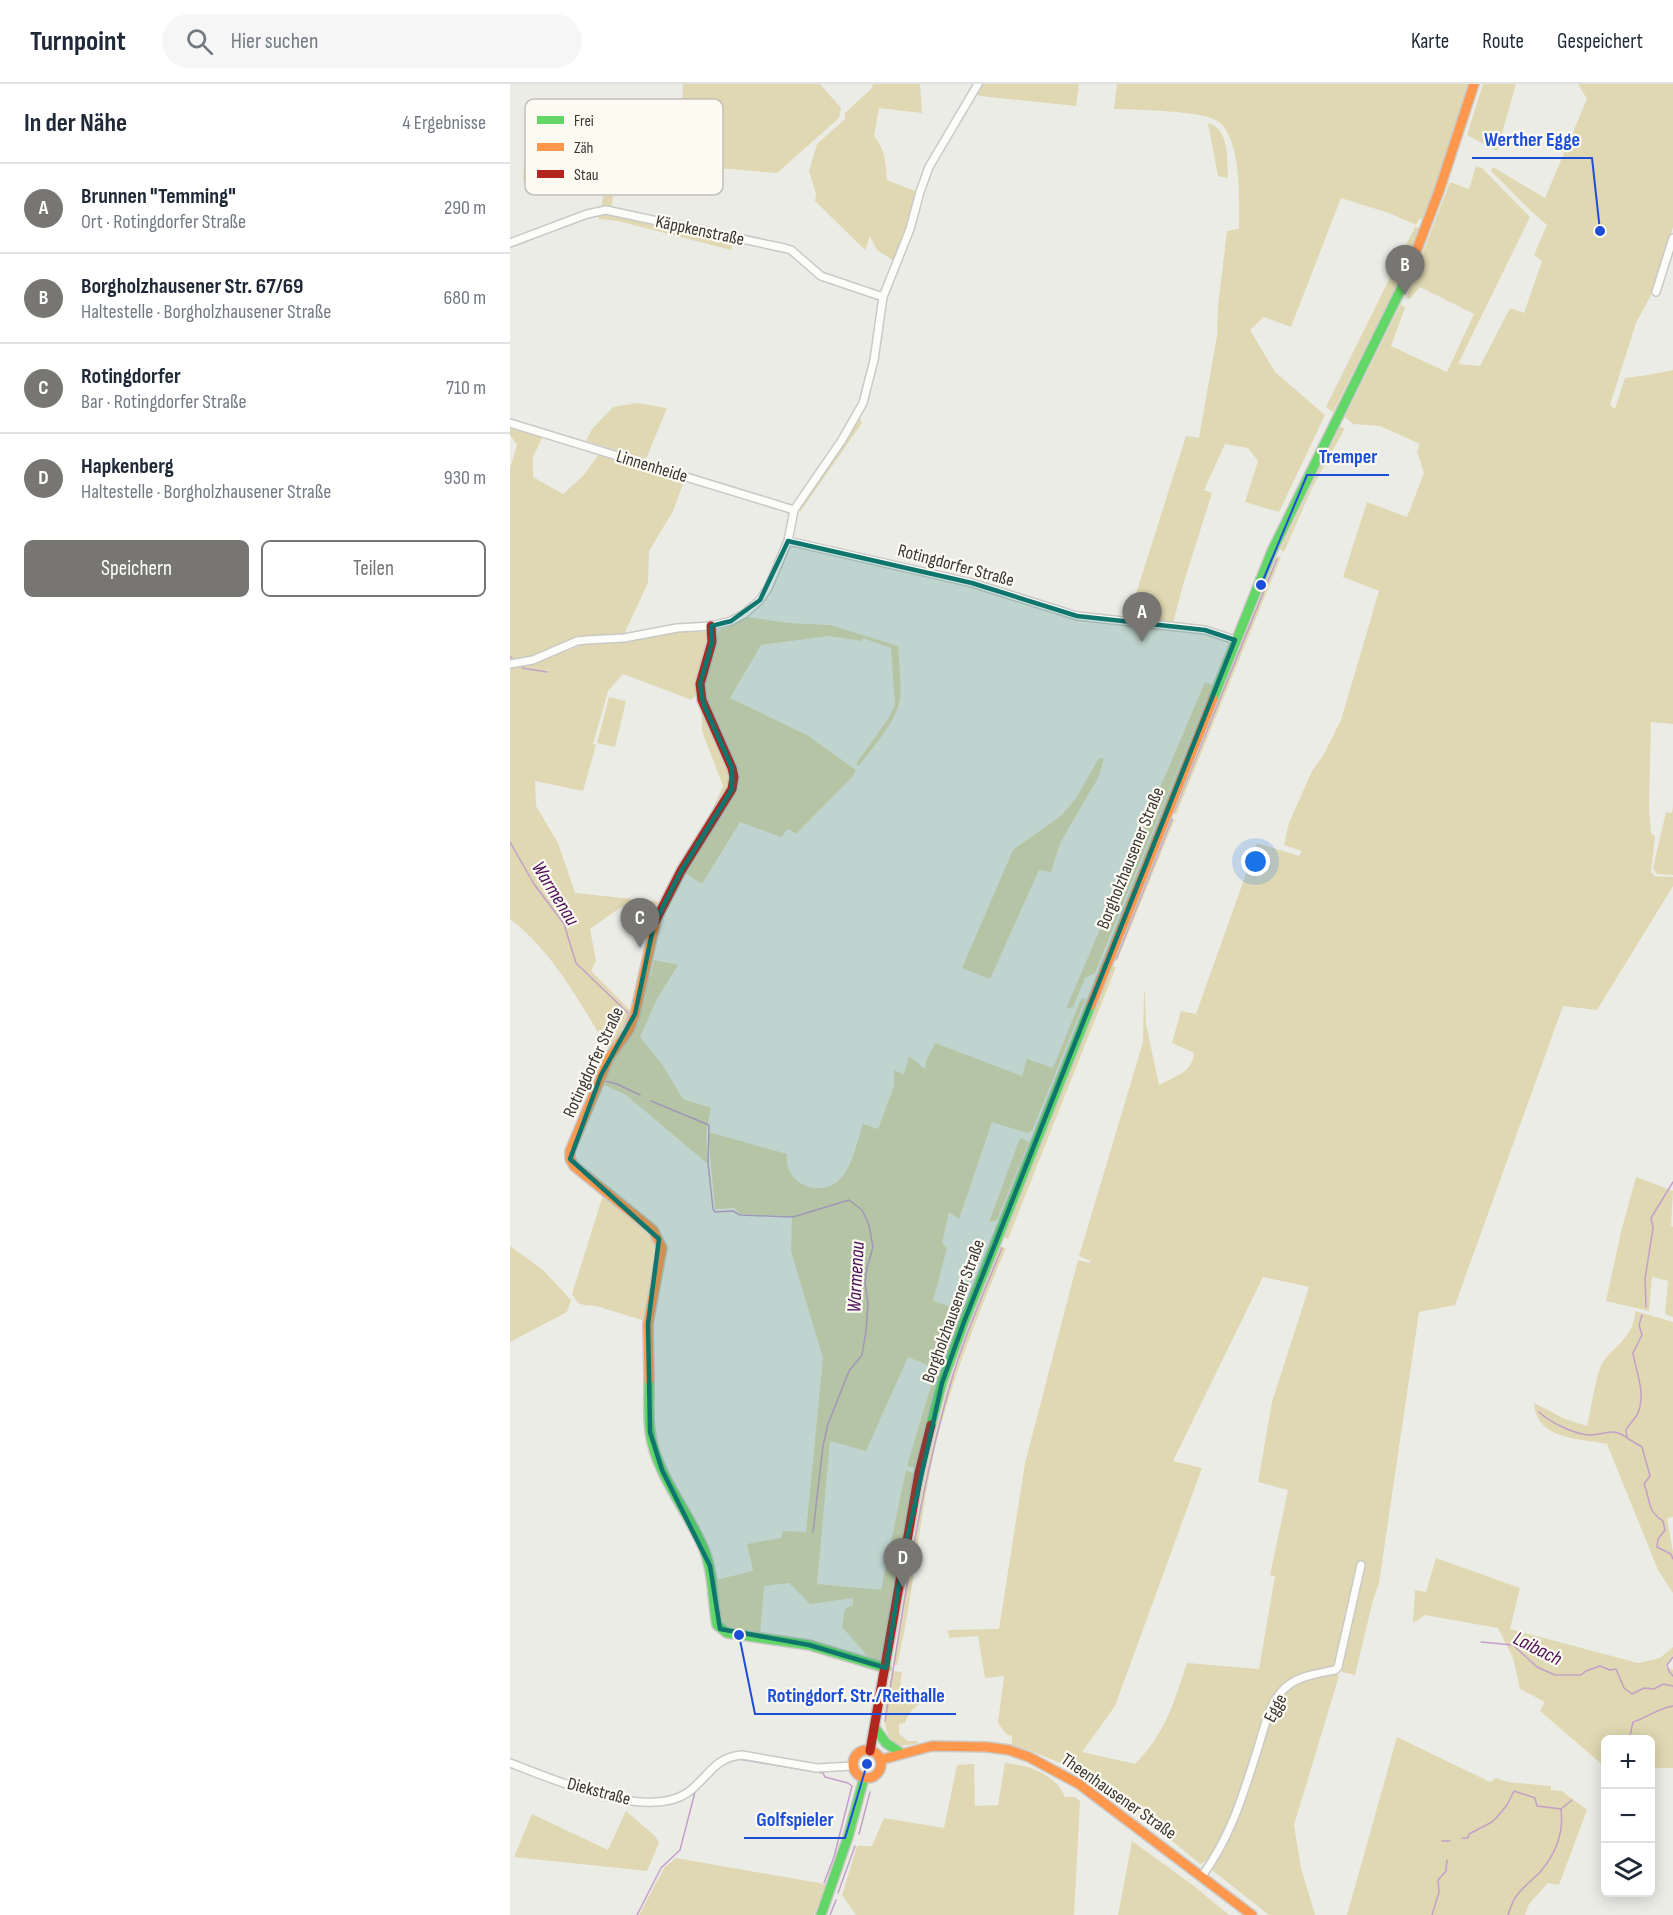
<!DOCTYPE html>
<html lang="de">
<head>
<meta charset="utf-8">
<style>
	:root { --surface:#fff; --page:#f6f6f7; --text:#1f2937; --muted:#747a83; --line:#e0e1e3; --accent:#777673 }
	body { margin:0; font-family:"Sofia Sans Condensed",sans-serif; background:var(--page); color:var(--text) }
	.controls { position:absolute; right:18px; bottom:18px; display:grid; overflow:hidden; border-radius:9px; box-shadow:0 3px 15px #0003 }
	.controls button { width:54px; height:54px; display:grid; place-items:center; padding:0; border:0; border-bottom:2px solid var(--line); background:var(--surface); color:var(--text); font:30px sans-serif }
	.you { position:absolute; left:746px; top:778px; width:21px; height:21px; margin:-15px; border:4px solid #fff; border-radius:50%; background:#1a73e8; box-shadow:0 0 0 9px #1a73e833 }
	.badge { display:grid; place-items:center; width:39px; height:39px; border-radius:50%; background:var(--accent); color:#fff; font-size:20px; font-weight:700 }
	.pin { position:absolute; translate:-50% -50px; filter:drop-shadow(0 2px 3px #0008) }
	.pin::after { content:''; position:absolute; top:32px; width:21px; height:18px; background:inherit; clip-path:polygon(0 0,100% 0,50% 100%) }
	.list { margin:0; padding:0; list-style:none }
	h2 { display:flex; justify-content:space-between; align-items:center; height:78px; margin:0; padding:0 24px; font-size:26px }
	h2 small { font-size:20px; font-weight:400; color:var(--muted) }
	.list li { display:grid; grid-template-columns:39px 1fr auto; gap:18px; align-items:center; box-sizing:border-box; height:90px; padding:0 24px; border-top:2px solid var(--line) }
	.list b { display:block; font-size:22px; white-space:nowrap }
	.list p { margin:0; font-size:20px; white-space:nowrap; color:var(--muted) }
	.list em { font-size:20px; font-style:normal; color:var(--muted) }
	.actions { display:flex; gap:12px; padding:18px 24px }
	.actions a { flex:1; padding:14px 0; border:2px solid var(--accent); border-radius:9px; text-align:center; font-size:21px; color:var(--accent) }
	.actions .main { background:var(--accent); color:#fff }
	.icon { flex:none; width:33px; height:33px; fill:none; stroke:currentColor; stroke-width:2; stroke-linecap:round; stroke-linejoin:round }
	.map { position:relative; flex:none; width:1163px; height:1831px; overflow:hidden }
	header { display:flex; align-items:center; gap:36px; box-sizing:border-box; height:84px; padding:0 30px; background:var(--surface); border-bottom:2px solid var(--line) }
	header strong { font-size:28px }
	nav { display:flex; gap:33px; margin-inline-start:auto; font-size:21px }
	.search { width:420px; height:54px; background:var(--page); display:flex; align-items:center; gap:15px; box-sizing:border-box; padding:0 21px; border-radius:33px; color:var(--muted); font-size:22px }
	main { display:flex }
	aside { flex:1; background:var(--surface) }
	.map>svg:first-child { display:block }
	.green { fill:#dfd8b2; fill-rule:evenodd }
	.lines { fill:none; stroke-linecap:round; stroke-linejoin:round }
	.stream { stroke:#c3a0c8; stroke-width:1.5 }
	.street-casing { stroke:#cac9c6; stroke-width:10 }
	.fast-casing { stroke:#cac9c6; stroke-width:12 }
	.slow-casing { stroke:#cac9c6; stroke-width:12 }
	.jam-casing { stroke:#cac9c6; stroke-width:12 }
	.street { stroke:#fcfcfb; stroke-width:7 }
	.fast { stroke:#63d668; stroke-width:9 }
	.slow { stroke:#ff974d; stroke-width:9 }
	.jam { stroke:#b3261e; stroke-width:9 }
	.marked { fill:#0f766e; fill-opacity:0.2; stroke:#0f766e; stroke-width:4.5; stroke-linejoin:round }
	.labels { text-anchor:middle; stroke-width:4.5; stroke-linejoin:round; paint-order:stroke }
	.street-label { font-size:18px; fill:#383734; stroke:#fcfaf1 }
	.water-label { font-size:20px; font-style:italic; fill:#4e0f5a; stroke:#fcfaf1 }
	.key { fill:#fcfaf1; stroke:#c1c0b8; stroke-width:1.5 }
	.key-label { font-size:16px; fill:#383734 }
	.leader { fill:none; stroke:#1d4ed8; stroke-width:2 }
	.callout-dot { fill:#1d4ed8; stroke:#fcfaf1; stroke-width:2 }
	.callout-label { font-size:20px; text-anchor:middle; font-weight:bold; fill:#1d4ed8; stroke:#fcfaf1; stroke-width:4.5; stroke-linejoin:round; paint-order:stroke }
</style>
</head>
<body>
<header>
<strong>Turnpoint</strong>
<div class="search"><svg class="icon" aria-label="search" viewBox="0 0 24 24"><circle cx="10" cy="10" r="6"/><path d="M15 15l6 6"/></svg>Hier suchen</div>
<nav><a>Karte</a><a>Route</a><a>Gespeichert</a></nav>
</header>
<main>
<aside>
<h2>In der Nähe<small>4 Ergebnisse</small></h2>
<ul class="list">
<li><span class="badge">A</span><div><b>Brunnen &quot;Temming&quot;</b><p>Ort · Rotingdorfer Straße</p></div><em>290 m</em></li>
<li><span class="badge">B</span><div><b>Borgholzhausener Str. 67/69</b><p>Haltestelle · Borgholzhausener Straße</p></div><em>680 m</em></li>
<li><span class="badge">C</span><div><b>Rotingdorfer</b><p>Bar · Rotingdorfer Straße</p></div><em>710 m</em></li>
<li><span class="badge">D</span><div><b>Hapkenberg</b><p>Haltestelle · Borgholzhausener Straße</p></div><em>930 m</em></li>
</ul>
<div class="actions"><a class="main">Speichern</a><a>Teilen</a></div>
</aside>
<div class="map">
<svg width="1163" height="1831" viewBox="0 0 1163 1831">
	<rect width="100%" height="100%" fill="#ecece7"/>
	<path class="green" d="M173 0H310L331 24 329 34 267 89 197 83 110 68 101 125 91 123 94 108 13 96 19 17 172 31Z
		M363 0H410L412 29 369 24 364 52C375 64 376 80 377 96L407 108 397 144 384 177 367 166 360 152 355 166 305 117 306 110 299 87 307 60 335 35V29L362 4Z
		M471 0H569L566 22 470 12 465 9Z
		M607 0H959L915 135H909L906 141 879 129 831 114 781 243 754 233 740 246 765 288 815 331 769 428 735 418 748 377 738 364 715 360 694 406 702 409 673 501 663 539 618 535 676 352 689 354 707 252 708 222 717 147 729 145C729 117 732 57 709 38 694 26 626 26 604 25Z
		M973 0H1006L987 67 957 51Z
		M1068 0H1163V143L1143 207 1126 239 1100 321 1105 325 1115 294 1138 291 1163 286V640L1141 638 1139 724 1141 749 1145 752 1141 787 1144 792 1163 793V802L1087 926 1053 922 945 1221 909 1228 869 1499 863 1516 845 1591 832 1588 831 1584 826 1582C811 1592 793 1584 780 1597 773 1603 757 1631 753 1640 742 1667 717 1773 690 1780L597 1703 562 1684 521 1667 502 1661V1652L496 1650 488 1639 494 1592 475 1594 468 1552 439 1554 438 1546 489 1545 515 1379 568 1176 580 1179 581 1177 569 1172 633 958 634 909 635 908 636 940 649 1001C664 993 683 988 684 969L662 959 671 927 686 930 747 759 789 772 792 767 774 761 779 739 802 687 814 670 831 636 869 507 833 493 857 418 897 433 914 389 907 367 910 360 870 342 843 340 835 333 891 220 895 224 881 262 937 288 964 230 910 203 899 215 896 213 940 98 959 105 966 82 972 84 1020 133 948 280 970 282 1000 224 1014 229 1032 177 1024 171 1037 141 1022 128 981 87 983 83 1035 114 1077 15ZM753 1193 799 1203 762 1318 748 1398 778 1406 760 1491 765 1492 749 1585 677 1579C663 1621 656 1648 625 1680L572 1668 605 1622 692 1384 663 1377Z
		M698 39C720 45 717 76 718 94L708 92Z
		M88 130H95L181 150 223 157 221 166 108 137 89 135Z
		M905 143 912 145 892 191 823 328 816 323Z
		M127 319 157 324 136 375 76 357 82 345 103 323Z
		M349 333 352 339 290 428V424Z
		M830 343 835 344 802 404 774 468 770 465Z
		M0 344 33 352 23 373V393L53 410 73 392 89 370 174 397 163 427 139 467 138 499 114 550 76 552 21 573 0 576V384L7 361 0 351Z
		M767 472 771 473 666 731 662 728Z
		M237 533 278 539 320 541 388 562C389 578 393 609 388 623 381 644 362 664 349 682L346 680 378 635 385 621 381 564 353 554 352 557 319 552 251 561 220 614 297 651 346 686 341 694 286 750 278 745 271 753 230 738 192 800 174 788 227 706 228 692 195 618 193 598 208 547Z
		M168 548H196C200 564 193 602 182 616L113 590 98 607 83 660 86 661 73 707 25 697 26 722 48 759 65 809 152 818 149 826 111 823 80 845 86 877 81 887 123 929 116 945 100 967C71 922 44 868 0 835V583L23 579 77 559 115 557Z
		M695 598 702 601 585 889 575 894 563 923 556 925Z
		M99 613 116 617 105 663 87 659Z
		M191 620 220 684V705L202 734 199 733 213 702 192 647Z
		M589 674 594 675 588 694 550 759 541 788 529 786 480 895 452 884 503 766 552 731 566 714Z
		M1163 722V791L1147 790 1143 784 1156 728 1162 729Z
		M659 735H665L607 877 603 875Z
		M144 876 168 881 147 915 130 953 151 979 173 1015 201 1024 196 1050 198 1080 116 1011 92 1000 135 897 141 891Z
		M602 882 606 883 498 1155 493 1153Z
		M576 914 522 1047 517 1049 482 1038 449 1135 439 1128 432 1159 437 1164 423 1217 452 1226 433 1287 406 1384 397 1382 426 1285 398 1273 356 1367 320 1357 307 1500 371 1506 396 1386 405 1390 370 1578 363 1577V1569L362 1577 332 1543 335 1525 343 1521V1514L300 1520 279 1499 254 1502 250 1551 218 1547 210 1539 206 1496 243 1487 237 1460 271 1454 273 1447 296 1448 313 1274 281 1167 282 1132 231 1130 224 1124 205 1125 198 1048 277 1070C273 1100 312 1117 332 1093 343 1080 347 1057 353 1040L368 1045 384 1002V986L394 991 399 972 415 985 416 977 425 959 512 992 517 975 543 984 571 915Z
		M510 1054 519 1058 487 1136 479 1138Z
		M1126 1093 1163 1107 1161 1141 1163 1143V1233L1155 1230 1158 1197 1142 1193 1139 1227 1096 1217 1111 1148Z
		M93 1111 140 1147 148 1163 135 1237 86 1222 74 1221 68 1219 62 1210Z
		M0 1162 33 1186 61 1216 57 1228 0 1258Z
		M489 1162 496 1164C465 1238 434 1313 419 1393 407 1455 402 1519 387 1581H383L415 1391 438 1302Z
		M1125 1227 1163 1238V1433L1157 1434 1163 1468V1509L1148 1486 1097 1360C1069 1354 1026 1356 1024 1319L1055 1335 1077 1342C1081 1327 1085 1295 1091 1282 1101 1262 1124 1256 1125 1227Z
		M926 1474 1010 1504 1000 1545 1128 1579 1150 1574 1163 1563V1571L1156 1581V1583L1163 1586V1684H1141L1140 1656H1096L1095 1683 1030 1627 1035 1618 1010 1605 1003 1574 988 1544 915 1531 903 1539 905 1506 916 1508Z
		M382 1587 392 1588 390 1605 424 1609C412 1624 404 1616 395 1639L389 1640V1650L398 1657H408L406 1660 389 1662 380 1658 381 1656C368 1636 378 1609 382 1587Z
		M823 1589 829 1592 784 1741 791 1784 805 1831H759L702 1786 722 1749 765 1622C781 1596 795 1595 823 1589Z
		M887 1653 980 1698 986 1694 998 1698 1041 1702V1706L1052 1707 1077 1726 1049 1801 1038 1799 1019 1820 1015 1831H837Z
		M495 1679C517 1681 546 1690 555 1713H565L570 1717 564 1831H346L332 1811 347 1762H362L374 1734 434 1744 447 1681 464 1680 465 1722 488 1721Z
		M116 1727 145 1752 149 1759 137 1787 4 1773 22 1730 98 1766Z
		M622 1757 684 1802 719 1831H608Z
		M166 1774 309 1799 316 1801 304 1831H129L154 1784Z"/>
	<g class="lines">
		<path class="stream" d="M0 573 2 574
			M12 584 37 588
			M664 728 767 475
			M0 758 24 800 54 840 66 879 119 930 113 946 105 957
			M606 875 662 735
			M95 997 107 1000 130 1011
			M141 1017 199 1041 198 1079 203 1125 205 1128 223 1127 230 1131 283 1133 339 1116 352 1126 359 1141 363 1163 357 1184 355 1199 358 1220 356 1247 352 1271 339 1287 318 1340 313 1362 303 1448
			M1136 1223 1135 1195 1143 1144 1141 1134 1163 1098
			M1132 1231 1129 1241 1132 1251 1123 1269C1126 1289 1137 1310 1127 1331 1124 1336 1119 1340 1116 1346L1117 1354 1132 1363 1140 1392 1134 1400C1141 1416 1136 1426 1153 1437L1155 1446 1148 1455 1147 1463 1161 1470 1163 1475
			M1029 1328C1039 1338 1066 1351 1080 1351 1096 1351 1101 1343 1116 1353
			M971 1558 1003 1561 1027 1583 1045 1591H1071L1076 1587 1090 1582 1100 1586 1106 1585 1114 1604 1122 1610 1134 1604 1144 1605 1153 1600 1163 1602
			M1163 1573 1157 1581 1159 1587 1163 1592
			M375 1637C393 1526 408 1414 439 1305 452 1257 473 1211 492 1164
			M1119 1656 1123 1638C1137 1634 1148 1624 1163 1622
			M1094 1665H1096
			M228 1675 313 1689 315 1693 338 1699 342 1702 324 1773 314 1799
			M349 1750 360 1708
			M952 1754H958L959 1750 982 1738 988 1732 997 1721 1004 1707 1025 1714 1027 1722 1051 1725 1062 1716
			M932 1757H940
			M328 1809 345 1762
			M127 1831 151 1784 170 1766 185 1708
			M320 1831 326 1816
			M922 1831 929 1808 928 1796 936 1787 937 1776
			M998 1831C1000 1825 1002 1819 1005 1814 1012 1803 1023 1796 1031 1787 1046 1769 1054 1749 1051 1726"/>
		<g class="street-casing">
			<path id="street" d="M0 159 77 130 96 126 274 164 281 166 311 192 373 213
				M1146 208 1163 154
				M0 339 284 426
				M278 457 462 499 567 532 695 546 725 556
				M0 580 23 576 67 557 76 556 114 554 167 544 201 542 221 537 234 530 250 516 258 504 278 457 284 426 332 356 353 319 364 276 373 213 400 145 410 108 419 83 468 0
				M0 1679C43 1695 136 1737 177 1709 198 1694 204 1673 232 1671L307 1684 343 1682
				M692 1792C721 1752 732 1714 747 1667 753 1649 758 1623 771 1608 785 1592 805 1590 825 1586L828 1583 851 1481"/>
		</g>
		<g class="fast-casing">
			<path id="fast" d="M703 615 762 467 895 197
				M139 1296C139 1312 138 1330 140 1347 145 1390 180 1429 195 1468 204 1492 202 1517 207 1541L217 1549 299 1561 376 1584
				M421 1341 432 1299 454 1238 581 921
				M365 1644 376 1659 391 1669
				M311 1831 338 1753 354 1694"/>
		</g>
		<g class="slow-casing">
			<path id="slow" d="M895 197 929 107 964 0
				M581 921 703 615
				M139 1296 138 1240 152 1164 143 1146 64 1082 60 1075V1067L99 974 119 946 125 930 146 836
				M343 1680a14 14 0 1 1 28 0a14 14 0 1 1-28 0Z
				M370 1676 422 1662 477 1663 499 1666 519 1673 569 1700 742 1831"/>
		</g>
		<g class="jam-casing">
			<path id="jam" d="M146 836 171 787 222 705 224 693 222 684 192 616 190 600 202 558 201 542
				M360 1667 409 1389 421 1341"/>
		</g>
		<use href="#street" class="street"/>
		<use href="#fast" class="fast"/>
		<use href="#slow" class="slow"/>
		<use href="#jam" class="jam"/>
	</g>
	<path class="marked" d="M278 457 462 499 567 532 695 546 725 556 454 1238 432 1299 394 1469 376 1584 299 1561 210 1545 200 1482 152 1386 140 1348 138 1240 149 1155 60 1075 91 991 125 930 144 840 171 787 222 705V684L193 619 190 600 202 558 201 542 221 537 250 516Z"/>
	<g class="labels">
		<g class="street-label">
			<text transform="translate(190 146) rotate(12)" y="6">Käppkenstraße</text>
			<text transform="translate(142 382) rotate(17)" y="6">Linnenheide</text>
			<text transform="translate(446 481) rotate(15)" y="6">Rotingdorfer Straße</text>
			<text transform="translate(620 774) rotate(-68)" y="6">Borgholzhausener Straße</text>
			<text transform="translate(83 978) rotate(-65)" y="6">Rotingdorfer Straße</text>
			<text transform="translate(443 1227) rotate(-70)" y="6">Borgholzhausener Straße</text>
			<text transform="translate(765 1624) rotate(-63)" y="6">Egge</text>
			<text transform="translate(89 1707) rotate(15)" y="6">Diekstraße</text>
			<text transform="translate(609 1712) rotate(35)" y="6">Theenhausener Straße</text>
		</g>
		<g class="water-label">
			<text transform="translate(46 809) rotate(58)" y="7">Warmenau</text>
			<text transform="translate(345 1193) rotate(-87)" y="7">Warmenau</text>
			<text transform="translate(1028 1564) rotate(27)" y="7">Laibach</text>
		</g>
	</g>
	<rect x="15" y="15" width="198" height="96" rx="9" class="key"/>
	<rect x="27" y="32" width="27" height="8" fill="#63d668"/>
	<rect x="27" y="59" width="27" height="8" fill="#ff974d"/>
	<rect x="27" y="86" width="27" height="8" fill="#b3261e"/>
	<g class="key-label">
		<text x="64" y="42">Frei</text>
		<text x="64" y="69">Zäh</text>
		<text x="64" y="96">Stau</text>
	</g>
	<path class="leader" d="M1090 147L1082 74H962M751 501L797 391H879M229 1551L245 1630H446M357 1680L335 1754H234"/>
	<g class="callout-dot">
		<circle cx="1090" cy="147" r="6"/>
		<circle cx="751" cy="501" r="6"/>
		<circle cx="229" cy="1551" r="6"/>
		<circle cx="357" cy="1680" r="6"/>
	</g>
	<g class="callout-label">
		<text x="1022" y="62">Werther Egge</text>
		<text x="838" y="379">Tremper</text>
		<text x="346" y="1618">Rotingdorf. Str./Reithalle</text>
		<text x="285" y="1742">Golfspieler</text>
	</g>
</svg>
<div class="controls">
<button>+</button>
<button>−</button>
<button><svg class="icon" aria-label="layers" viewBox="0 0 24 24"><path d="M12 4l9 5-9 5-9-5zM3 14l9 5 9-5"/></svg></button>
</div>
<div class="you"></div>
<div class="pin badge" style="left:632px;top:558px">A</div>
<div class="pin badge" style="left:895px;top:211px">B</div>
<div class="pin badge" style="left:130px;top:864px">C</div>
<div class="pin badge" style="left:393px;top:1504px">D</div>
</div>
</main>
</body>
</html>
